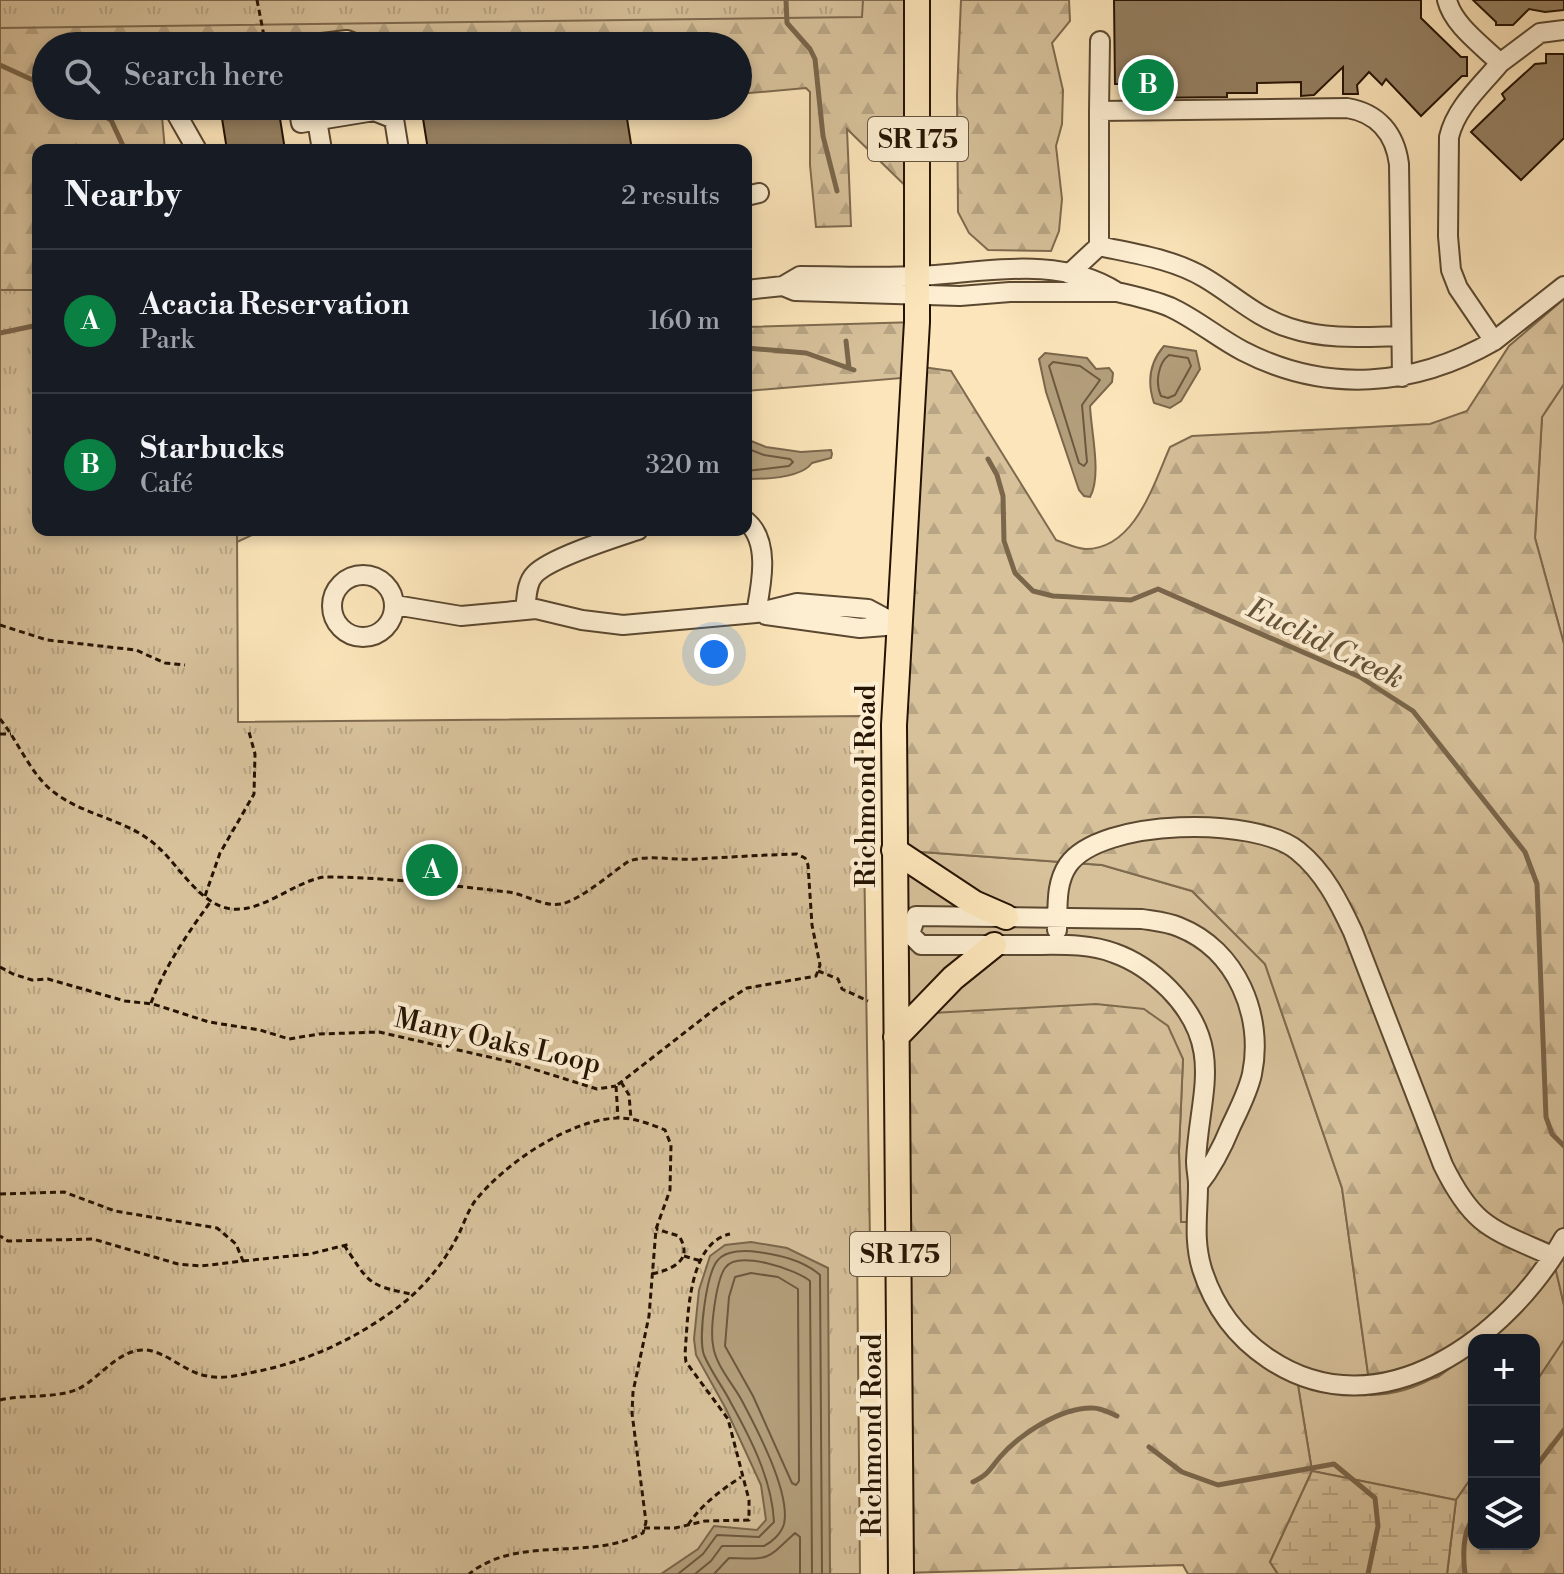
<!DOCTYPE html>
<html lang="en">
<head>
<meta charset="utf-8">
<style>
	:root { --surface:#171b24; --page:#242831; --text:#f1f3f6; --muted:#9ea1a6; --line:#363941; --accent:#0b8043 }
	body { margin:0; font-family:"Libre Bodoni",serif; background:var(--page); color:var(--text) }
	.controls { position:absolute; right:24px; bottom:24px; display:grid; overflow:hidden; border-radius:16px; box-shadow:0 4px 12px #0003 }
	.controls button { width:72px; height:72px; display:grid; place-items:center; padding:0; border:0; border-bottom:2px solid var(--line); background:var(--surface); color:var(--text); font:40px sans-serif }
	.you { position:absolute; left:714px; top:654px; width:28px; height:28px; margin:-20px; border:6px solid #fff; border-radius:50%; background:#1a73e8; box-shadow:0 0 0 12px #1a73e833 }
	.badge { display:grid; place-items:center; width:52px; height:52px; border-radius:50%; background:var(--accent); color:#fff; font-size:26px; font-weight:700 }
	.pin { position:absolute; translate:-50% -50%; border:4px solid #fff; box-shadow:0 2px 8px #0006 }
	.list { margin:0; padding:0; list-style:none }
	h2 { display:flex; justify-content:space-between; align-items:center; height:104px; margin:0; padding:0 32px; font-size:34px }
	h2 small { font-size:26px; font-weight:400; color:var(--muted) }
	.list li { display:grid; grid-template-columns:52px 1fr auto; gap:24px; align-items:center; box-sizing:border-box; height:144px; padding:0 32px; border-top:2px solid var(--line) }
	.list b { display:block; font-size:30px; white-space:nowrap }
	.list p { margin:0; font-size:26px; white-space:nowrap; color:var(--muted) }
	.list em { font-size:26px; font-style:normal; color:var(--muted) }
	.icon { flex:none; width:44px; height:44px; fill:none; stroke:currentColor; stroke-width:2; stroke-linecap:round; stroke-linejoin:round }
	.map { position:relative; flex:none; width:1564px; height:1574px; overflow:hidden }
	.search { position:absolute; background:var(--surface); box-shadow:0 4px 12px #0003; left:32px; top:32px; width:720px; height:88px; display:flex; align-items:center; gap:20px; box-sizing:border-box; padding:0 28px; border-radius:44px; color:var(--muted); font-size:30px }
	.panel { position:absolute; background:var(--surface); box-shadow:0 4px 12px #0003; left:32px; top:144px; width:720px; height:392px; border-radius:16px }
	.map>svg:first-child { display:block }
	.green { fill:#d7c19b; stroke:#7e6a4e; stroke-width:2 }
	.forest { fill:url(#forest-firs); stroke:#7e6a4e; stroke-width:2 }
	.wetland { fill:url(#wetland-marsh); stroke:#7e6a4e; stroke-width:2 }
	.park { fill:url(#park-tufts); stroke:#7e6a4e; stroke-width:2 }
	.water { fill:#b39e7b; stroke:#7a664b; stroke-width:2 }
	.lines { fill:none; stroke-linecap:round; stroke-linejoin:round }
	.shore { stroke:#6c583e; stroke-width:2 }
	.stream { stroke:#7a664b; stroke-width:5 }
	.building { fill:#958062; stroke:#251302; stroke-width:2 }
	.minor-casing { stroke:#5b4830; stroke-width:22 }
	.major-casing { stroke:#251302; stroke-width:28 }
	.path { stroke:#251302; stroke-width:3; stroke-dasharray:6 4; stroke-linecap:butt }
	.minor { stroke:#fdeed2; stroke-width:18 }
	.major { stroke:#fce5ba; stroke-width:24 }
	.labels { text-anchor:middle; stroke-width:8; stroke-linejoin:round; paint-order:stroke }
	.shield { fill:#fdeed2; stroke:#665540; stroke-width:2 }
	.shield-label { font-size:26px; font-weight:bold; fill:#251302 }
	.street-label { font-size:28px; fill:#251302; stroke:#fdeed2 }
	.water-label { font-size:30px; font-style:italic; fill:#655238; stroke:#fdeed2 }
</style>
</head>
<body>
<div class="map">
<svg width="1564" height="1574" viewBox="0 0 1564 1574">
	<defs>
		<pattern id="forest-firs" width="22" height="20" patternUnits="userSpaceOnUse" patternTransform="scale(2)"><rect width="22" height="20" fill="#d7c19b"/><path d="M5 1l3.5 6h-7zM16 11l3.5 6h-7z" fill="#b8a584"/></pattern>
		<pattern id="wetland-marsh" width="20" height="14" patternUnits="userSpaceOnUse" patternTransform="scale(2)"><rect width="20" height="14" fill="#d7c19b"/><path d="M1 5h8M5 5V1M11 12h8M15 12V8" fill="none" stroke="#b8a584"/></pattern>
		<pattern id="park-tufts" width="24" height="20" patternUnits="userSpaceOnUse" patternTransform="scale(2)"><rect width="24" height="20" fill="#d7c19b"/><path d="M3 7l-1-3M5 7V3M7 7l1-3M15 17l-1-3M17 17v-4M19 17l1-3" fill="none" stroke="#b8a584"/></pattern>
	</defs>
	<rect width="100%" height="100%" fill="#fce5ba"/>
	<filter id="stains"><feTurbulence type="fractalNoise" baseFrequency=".0025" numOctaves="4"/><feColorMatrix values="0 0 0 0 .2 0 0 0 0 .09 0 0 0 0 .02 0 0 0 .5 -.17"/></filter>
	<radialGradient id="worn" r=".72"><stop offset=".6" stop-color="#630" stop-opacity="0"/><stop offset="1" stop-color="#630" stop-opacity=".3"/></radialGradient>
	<path class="green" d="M1564 384V644L1535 538 1542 417Z
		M894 850 1102 865 1192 891 1265 964 1342 1188 1371 1395 1438 1377 1474 1350V1474L1456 1500 1312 1471 1296 1373 1246 1341 1181 1222 1179 1151 1183 1059 919 1014 896 1015Z
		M1555 1266 1564 1305V1340L1534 1385V1340H1486L1523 1309Z"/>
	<path class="forest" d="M0 0H917L918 198 847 129 851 226 816 227 810 165V92L806 88 738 94V46H372L358 37 198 38 189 46H46V106H161L165 150H38V530H263L237 542 0 562Z
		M961 0H1069L1070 21 1052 43 1063 90 1062 124 1056 146 1062 199 1059 231 1051 251 988 250 969 233 958 212 957 94Z
		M1564 299V384L1542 417 1535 538 1564 644V1305L1553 1258C1541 1273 1535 1291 1524 1306 1518 1316 1505 1324 1496 1331 1459 1363 1423 1394 1371 1395L1342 1188 1265 964 1192 891 1102 865 894 850 913 377 746 391V327L917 322 915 366 951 371 1056 540C1065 543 1077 549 1086 549 1135 549 1154 483 1170 447L1192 436 1430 424 1467 411 1509 346Z
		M1096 1004 1144 1009 1168 1026 1183 1059 1179 1151 1181 1222H1195L1224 1316 1296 1373 1312 1471 1270 1562 1278 1574H1188L1183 1565 901 1573 896 1015Z
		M1564 1340V1574H1447L1456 1500 1474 1474V1544H1534V1385Z"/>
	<path class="wetland" d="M1312 1471 1456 1500 1447 1574H1278L1270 1562Z"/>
	<path class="park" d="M0 0H863L862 17 0 28Z
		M0 290H38V530H237L238 722 862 716 870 1243 857 1244 860 1574H0Z"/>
	<path class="water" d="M1164 346 1196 351 1200 369 1181 401 1170 408 1154 403C1147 382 1150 362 1164 346Z
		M1045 353 1087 358 1096 369 1109 368 1113 373 1112 382 1090 406C1091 431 1102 476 1090 497L1084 496 1079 490 1046 392 1039 359Z
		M746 439 766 447 801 452 831 450 832 454 831 458 812 463C801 478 767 479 749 479L746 477Z
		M751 1242 787 1248 828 1268 830 1574H661L698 1549 714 1526 757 1530 766 1520 761 1485 726 1409 696 1355 694 1339 699 1290 710 1256 725 1245Z"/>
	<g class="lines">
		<path class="shore" d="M1169 355 1188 358 1191 366 1175 395 1168 398 1161 396C1155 383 1158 363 1169 355Z
			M1053 362 1080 366 1100 380 1082 405 1087 462 1084 466 1079 463 1049 366Z
			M746 448 764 455 790 459 793 462 789 466 746 471
			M751 1273 778 1277 798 1289 799 1481 796 1485 792 1483 753 1396 725 1346 729 1297 735 1277Z
			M678 1574 703 1554 717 1535 759 1537 774 1522C772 1480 751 1439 731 1403 723 1387 711 1372 704 1355 698 1339 706 1273 718 1260 726 1250 746 1250 758 1252 779 1255 803 1260 820 1275L822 1574
			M695 1574 711 1561 722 1546H764C772 1542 781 1534 784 1524 791 1493 756 1427 741 1399 732 1383 715 1364 713 1345 710 1329 716 1281 725 1268 737 1249 797 1270 810 1281L812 1574
			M714 1574 729 1558C771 1559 765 1561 795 1533L800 1537V1574"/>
		<path class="stream" d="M786 0 787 23 810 49 815 59 823 136 837 191
			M0 65 46 86
			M88 106 111 120 125 150
			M0 333 38 325
			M846 341 849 368
			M746 348 806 353 854 370
			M988 459 997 475 1003 496 1004 541 1015 573 1033 591 1053 596 1131 600 1158 589 1360 677 1413 711 1525 852 1537 884 1546 1117 1552 1134 1564 1146
			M1149 1447 1182 1472 1218 1485 1334 1464 1375 1498 1378 1526 1368 1574
			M1534 1469 1564 1430
			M973 1482C989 1474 989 1470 1000 1457 1020 1434 1061 1407 1093 1408 1101 1408 1110 1413 1117 1416
			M1465 1574C1463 1557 1462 1531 1474 1518"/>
	</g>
	<path class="building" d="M1114 0H1421V18L1461 57H1467V76H1462L1421 116 1386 79 1382 85 1369 72 1357 85 1358 94H1343V67L1314 95 1301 96V82L1257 83V93H1227V97L1141 98V94H1125V84H1115Z
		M1473 0H1564V10L1545 12 1529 9 1513 25H1496V22Z
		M1546 54H1564V138L1521 180 1471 132 1505 99 1502 94 1535 64 1546 63Z
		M220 106H278L285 150H227Z
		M421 106H625L632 150H484V147L428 150Z"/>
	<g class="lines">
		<g class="minor-casing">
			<path id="minor" d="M1447 0C1453 25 1482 45 1500 63L1540 33 1564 30
				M296 46 347 40 362 46
				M1500 63C1481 86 1456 107 1449 137L1448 236 1451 270 1458 288 1494 341 1564 286
				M172 106 197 150
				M298 106 301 123 374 111 394 119 399 150
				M1099 111 1100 41
				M317 120 322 150
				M746 196 759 193
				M1069 274 1099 246
				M746 290 783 286 800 276C839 276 879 278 918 276 983 273 1058 254 1117 292H1010L960 296 795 291 783 286
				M1117 292C1135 296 1153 300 1170 307 1196 319 1218 338 1243 351 1326 394 1414 387 1494 341
				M1400 336C1363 337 1326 340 1290 328 1257 318 1234 295 1205 278 1173 259 1136 254 1099 246V111L1347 108C1378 113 1395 134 1399 164L1402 377
				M746 521C771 541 761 586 756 613
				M332 606a31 31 0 1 1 62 0a31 31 0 1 1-62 0Z
				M395 605 461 616 536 609 582 620 623 625 756 613 797 603 868 609 898 625
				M525 609C527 598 526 583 535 574 552 557 614 538 638 530
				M766 615 860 628 898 625
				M1057 930C1058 908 1055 884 1068 865 1101 818 1256 816 1298 851 1324 872 1339 902 1353 932L1443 1165C1474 1228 1492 1229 1552 1256
				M1198 1185C1213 1166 1222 1148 1231 1126 1239 1109 1248 1092 1252 1074 1264 1016 1237 950 1179 927 1167 922 1154 921 1142 919L916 916 910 934 921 945C957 945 994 945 1030 945 1058 945 1088 943 1114 953 1134 960 1154 974 1169 989 1226 1047 1199 1094 1196 1161 1196 1169 1198 1177 1198 1185 1198 1215 1193 1239 1202 1269 1214 1307 1236 1337 1269 1359 1381 1434 1509 1336 1564 1238"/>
		</g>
		<g class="major-casing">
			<path id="major" d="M894 850 974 903 1006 917
				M896 1037 953 978 994 945
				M901 1574 894 725 917 322V0"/>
		</g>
		<path class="path" d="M257 0 266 46
			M0 625 47 640 136 650 165 663 185 665
			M0 719C19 742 31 776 55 793 87 817 128 819 158 847 179 866 201 906 232 909 264 912 293 882 324 877 385 877 447 885 508 892 525 894 543 907 561 904 581 900 611 873 629 861 651 854 674 861 697 859 730 857 763 855 797 854L805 858 808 865 812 925 820 965 816 976 747 988 720 1005 616 1086
			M0 734H11
			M205 896 220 853 254 794 255 754 249 732
			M0 967 13 974 32 980 48 979 125 1001 153 1004 209 1022 260 1030 289 1039 319 1034 379 1032 511 1062 597 1089 616 1086
			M818 971 838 979 842 989 868 1001
			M151 1003C165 966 188 933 211 901
			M621 1082 629 1095 631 1119
			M616 1086 618 1118
			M0 1194 64 1192 115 1211 217 1228 236 1244 243 1261 201 1266 178 1264 93 1239 8 1241 0 1236
			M344 1245C369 1282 366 1285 411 1294
			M684 1256 701 1261
			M243 1261 310 1254 350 1244
			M652 1274C673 1269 694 1260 679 1236L656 1229
			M0 1400C24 1394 55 1399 78 1389 99 1379 119 1348 146 1350 167 1352 186 1373 207 1376 221 1379 236 1376 249 1373 304 1363 352 1341 397 1308 421 1290 442 1266 456 1239 463 1227 467 1212 475 1201 504 1164 570 1119 618 1118 635 1118 650 1124 665 1130L671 1145 670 1190 656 1229 649 1316 633 1392 632 1413 646 1522 643 1533C589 1562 519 1534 469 1574
			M688 1525C702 1504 720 1491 741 1477
			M644 1528H675L705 1521 749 1520V1500L728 1419 686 1362 685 1354C688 1320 687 1243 730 1234"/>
		<use href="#minor" class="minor"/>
		<use href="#major" class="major"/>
	</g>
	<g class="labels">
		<g class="shield">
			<rect x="868" y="117" width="100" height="44" rx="6"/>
			<rect x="850" y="1232" width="100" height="44" rx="6"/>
		</g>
		<g class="shield-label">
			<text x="918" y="148">SR 175</text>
			<text x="900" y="1263">SR 175</text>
		</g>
		<g class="street-label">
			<text transform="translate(865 786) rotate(-90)" y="10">Richmond Road</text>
			<text transform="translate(498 1040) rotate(13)" y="10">Many Oaks Loop</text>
			<text transform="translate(871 1435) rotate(-90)" y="10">Richmond Road</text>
		</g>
		<g class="water-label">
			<text transform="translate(1326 643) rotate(26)" y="10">Euclid Creek</text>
		</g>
	</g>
	<rect width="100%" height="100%" filter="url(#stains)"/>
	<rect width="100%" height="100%" fill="url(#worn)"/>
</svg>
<div class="controls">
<button>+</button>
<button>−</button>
<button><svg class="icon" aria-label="layers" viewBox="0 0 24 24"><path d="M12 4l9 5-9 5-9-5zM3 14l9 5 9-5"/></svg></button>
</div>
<div class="you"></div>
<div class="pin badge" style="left:432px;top:870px">A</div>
<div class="pin badge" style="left:1148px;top:85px">B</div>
<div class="search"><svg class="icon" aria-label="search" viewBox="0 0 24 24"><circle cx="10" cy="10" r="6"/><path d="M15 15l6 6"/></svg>Search here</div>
<section class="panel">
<h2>Nearby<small>2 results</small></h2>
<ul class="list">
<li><span class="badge">A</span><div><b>Acacia Reservation</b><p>Park</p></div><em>160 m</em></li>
<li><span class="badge">B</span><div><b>Starbucks</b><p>Café</p></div><em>320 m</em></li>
</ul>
</section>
</div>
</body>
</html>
